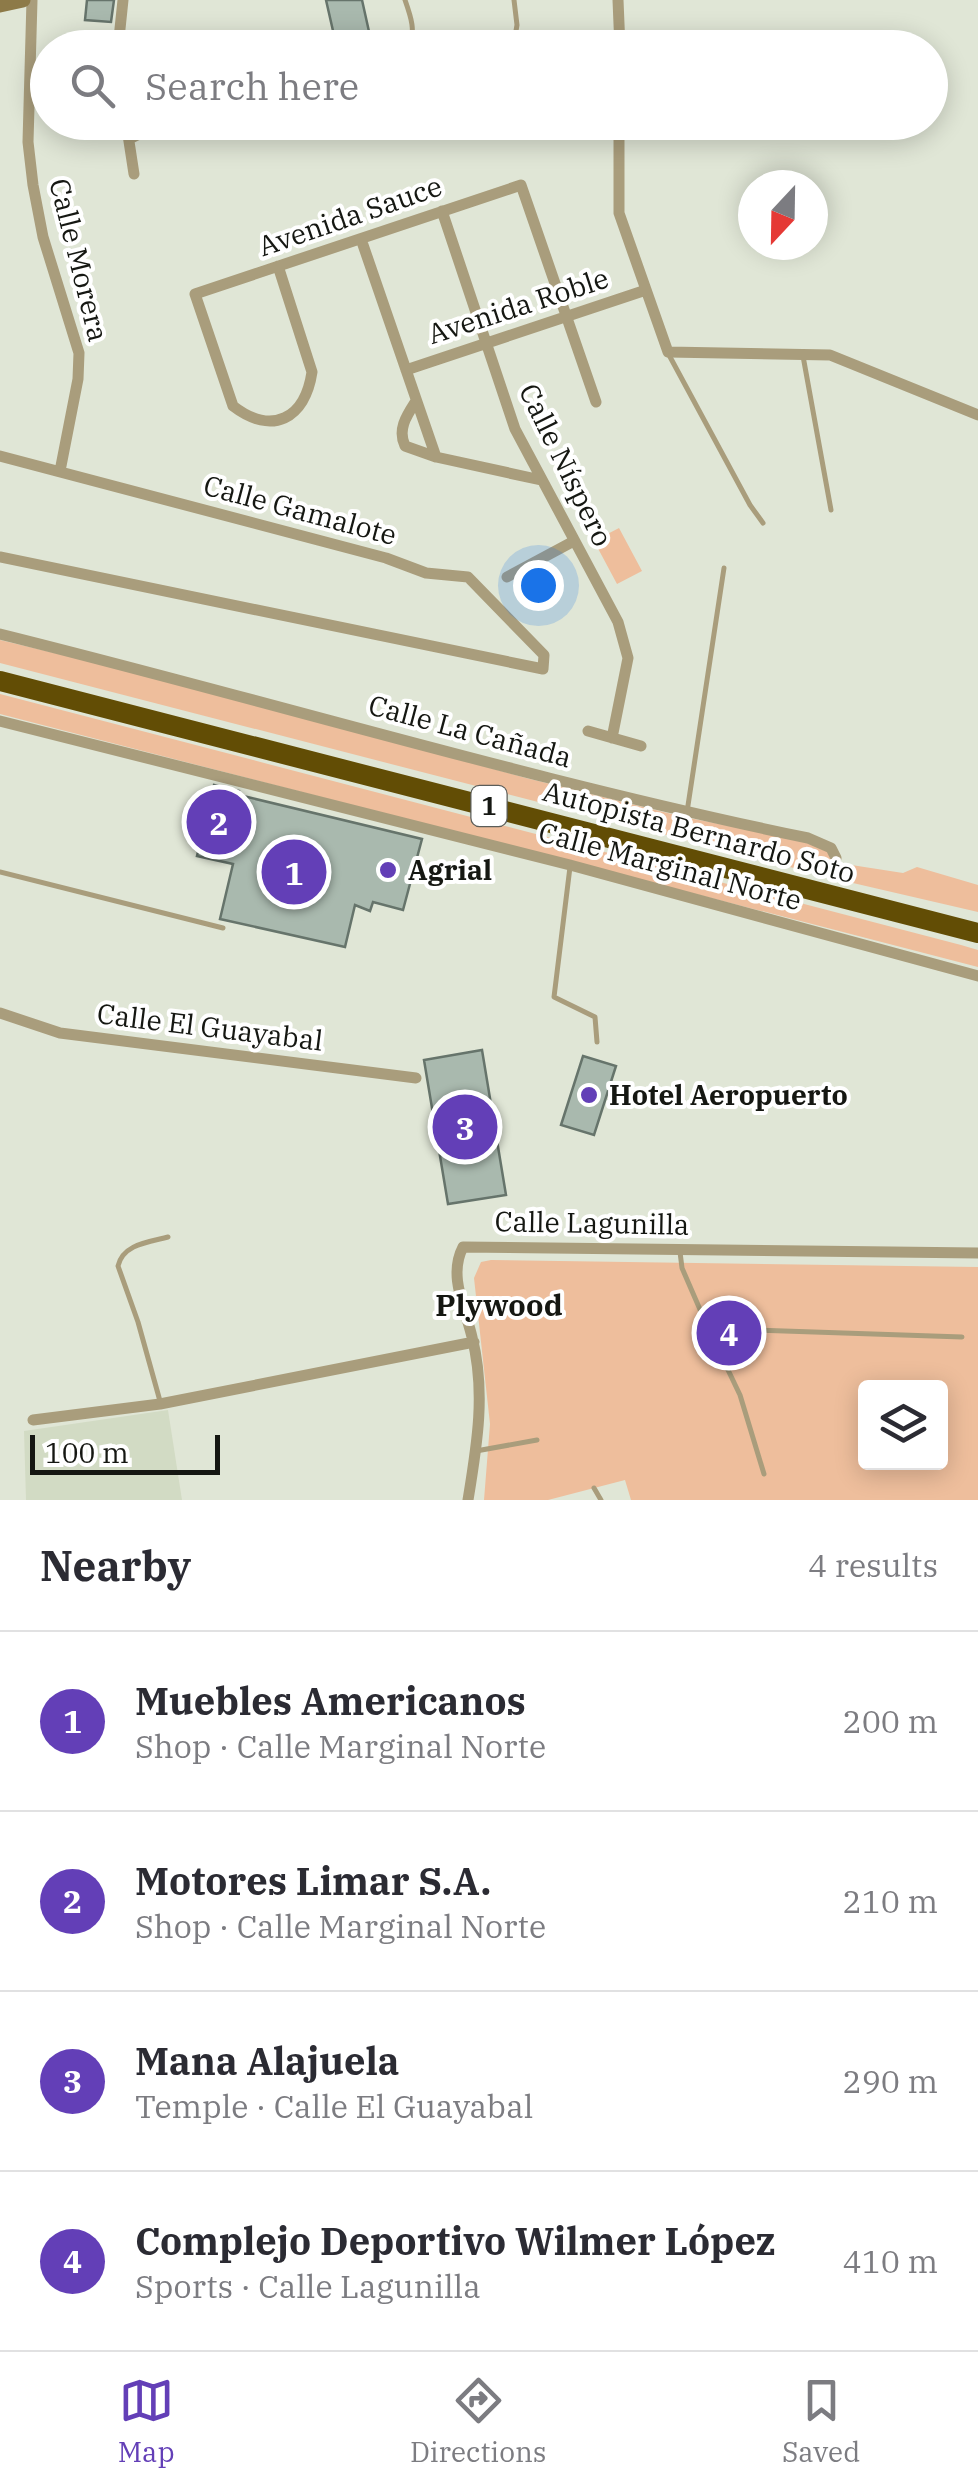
<!DOCTYPE html>
<html lang="en">
<head>
<meta charset="utf-8">
<style>
	:root { --surface:#fff; --page:#f7f7f7; --text:#2b2b33; --muted:#7c7c81; --line:#e1e1e2; --accent:#633fb7 }
	body { margin:0; font-family:"IBM Plex Serif",serif; background:var(--page); color:var(--text) }
	.controls { position:absolute; right:30px; bottom:30px; display:grid; overflow:hidden; border-radius:10px; box-shadow:0 5px 25px #0003 }
	.controls button { width:90px; height:90px; display:grid; place-items:center; padding:0; border:0; border-bottom:2px solid var(--line); background:var(--surface); color:var(--text); font:50px sans-serif }
	.compass { position:absolute; left:738px; top:170px; width:90px; height:90px; border-radius:50%; background:var(--surface); box-shadow:0 5px 25px #0003; rotate:202deg }
	.scale { position:absolute; left:30px; bottom:25px; width:190px; box-sizing:border-box; padding-left:10px; border:5px solid #151712; border-top:0; font-size:28px; line-height:35px; white-space:nowrap; color:#151712; -webkit-text-stroke:8px #fff; paint-order:stroke }
	.you { position:absolute; left:538px; top:585px; width:35px; height:35px; margin:-25px; border:8px solid #fff; border-radius:50%; background:#1a73e8; box-shadow:0 0 0 15px #1a73e833 }
	.badge { display:grid; place-items:center; width:65px; height:65px; border-radius:50%; background:var(--accent); color:#fff; font-size:32px; font-weight:700 }
	.pin { position:absolute; translate:-50% -50%; border:5px solid #fff; box-shadow:0 2px 10px #0006 }
	.list { margin:0; padding:0; list-style:none }
	h2 { display:flex; justify-content:space-between; align-items:center; height:130px; margin:0; padding:0 40px; font-size:42px }
	h2 small { font-size:32px; font-weight:400; color:var(--muted) }
	.list li { display:grid; grid-template-columns:65px 1fr auto; gap:30px; align-items:center; box-sizing:border-box; height:180px; padding:0 40px; border-top:2px solid var(--line) }
	.list b { display:block; font-size:38px; white-space:nowrap }
	.list p { margin:0; font-size:32px; white-space:nowrap; color:var(--muted) }
	.list em { font-size:32px; font-style:normal; color:var(--muted) }
	.icon { flex:none; width:55px; height:55px; fill:none; stroke:currentColor; stroke-width:2; stroke-linecap:round; stroke-linejoin:round }
	.map { position:relative; flex:none; width:978px; height:1500px; overflow:hidden }
	.search { position:absolute; background:var(--surface); box-shadow:0 5px 25px #0003; left:30px; right:30px; top:30px; height:110px; display:flex; align-items:center; gap:25px; box-sizing:border-box; padding:0 35px; border-radius:55px; color:var(--muted); font-size:38px }
	.sheet { height:850px; background:var(--surface) }
	nav { display:flex; justify-content:space-around; align-items:center; box-sizing:border-box; height:140px; border-top:2px solid var(--line); background:var(--surface); font-size:28px; color:var(--muted) }
	nav a { display:grid; justify-items:center; gap:5px }
	nav .on { color:var(--accent) }
	.map>svg:first-child { display:block }
	.built { fill:#d2dbc4 }
	.green { fill:#eebe9c; fill-rule:evenodd }
	.building { fill:#a9b9ae; stroke:#66746b; stroke-width:2.5 }
	.lines { fill:none; stroke-linecap:round; stroke-linejoin:round }
	.lane { stroke:#a99d7c; stroke-width:5 }
	.street { stroke:#a99d7c; stroke-width:11 }
	.secondary { stroke:#8d7a48; stroke-width:15 }
	.highway { stroke:#624d05; stroke-width:20 }
	.poi-dot { fill:#633fb7; stroke:#fff; stroke-width:4 }
	.labels { text-anchor:middle; stroke-width:8; stroke-linejoin:round; paint-order:stroke }
	.shield { fill:#fff; stroke:#5b5d59; stroke-width:2.5 }
	.shield-label { font-size:25px; font-weight:bold; fill:#151712 }
	.street-label { font-size:28px; fill:#151712; stroke:#fff }
	.poi-label { font-size:28px; font-weight:bold; fill:#151712; stroke:#fff; text-anchor:start }
	.neighbourhood-label { font-size:30px; font-weight:bold; fill:#151712; stroke:#fff }
</style>
</head>
<body>
<div class="map">
<svg width="978" height="1500" viewBox="0 0 978 1500">
	<rect width="100%" height="100%" fill="#e0e6d6"/>
	<path class="built" d="M168 1410 182 1500H26L24 1431Z"/>
	<path class="green" d="M619 528 642 571 617 584 594 541Z
		M0 640 201 688 526 778 684 817 811 842 827 851 833 860 845 864 903 873 917 867 978 885V912L840 880 0 663Z
		M0 694 961 945 978 950V967L0 714Z
		M491 1260 978 1267V1500H631L625 1480 548 1500H484L490 1424 474 1278 481 1262ZM866 1388H940V1462H866Z"/>
	<path class="building" d="M87 0H114L111 22 85 20Z
		M326 0H362L370 36 336 44Z
		M214 785 239 791V795L422 839 403 910 373 902 370 911 355 905 345 947 220 919 233 864 197 856Z
		M482 1050 506 1195 448 1204 424 1060Z
		M583 1056 616 1066 594 1135 561 1125Z"/>
	<g class="lines">
		<path class="lane" d="M405 0C411 17 416 31 409 48
			M513 48 517 25 514 0
			M669 355 750 505 763 523
			M803 356 831 510
			M687 812 724 568
			M570 867 554 997 595 1017 597 1042
			M0 872 223 928
			M680 1252 682 1268 705 1321 725 1329 962 1337
			M706 1324 740 1395 764 1474
			M160 1401 138 1322 118 1266C123 1244 149 1242 168 1237
			M476 1451 537 1440
			M594 1488 601 1500"/>
		<path class="street" d="M32 0 28 142 33 185 43 237 79 353 78 379 60 471
			M618 0 620 48
			M118 48 123 0
			M126 122 134 174
			M619 122V213L668 352 830 355 978 415
			M129 139 163 122
			M442 211 515 429 618 622 628 658 612 738
			M361 239 436 457
			M278 266 312 372C305 419 272 436 233 406L195 294 521 185 596 402
			M406 370 646 290
			M416 401C407 415 397 429 405 446L436 457 541 480
			M0 456 386 558 426 573 468 577 544 655 543 669 0 557
			M507 577 574 541
			M0 634C270 701 536 782 808 838L831 848 836 858
			M0 721 570 865 978 976
			M588 731 641 746
			M0 1013 60 1033 416 1078
			M33 1420 160 1404 474 1342
			M468 1500C477 1445 486 1392 472 1337 465 1307 448 1276 463 1247L978 1253"/>
		<path class="secondary" d="M0 5 23 0"/>
		<path class="highway" d="M0 681 978 933"/>
	</g>
	<g class="poi-dot">
		<circle cx="388" cy="870" r="10"/>
		<circle cx="589" cy="1095" r="10"/>
	</g>
	<g class="labels">
		<rect class="shield" x="471.5" y="786" width="35" height="40" rx="8"/>
		<g class="shield-label">
			<text x="489" y="815">1</text>
		</g>
		<g class="street-label">
			<text transform="translate(350 216) rotate(-19)" y="10">Avenida Sauce</text>
			<text transform="translate(79 260) rotate(76)" y="10">Calle Morera</text>
			<text transform="translate(518 306) rotate(-18)" y="10">Avenida Roble</text>
			<text transform="translate(566 465) rotate(64)" y="10">Calle Níspero</text>
			<text transform="translate(300 510) rotate(15)" y="10">Calle Gamalote</text>
			<text transform="translate(470 731) rotate(15)" y="10">Calle La Cañada</text>
			<text transform="translate(699 832) rotate(15)" y="10">Autopista Bernardo Soto</text>
			<text transform="translate(670 866) rotate(15)" y="10">Calle Marginal Norte</text>
			<text transform="translate(210 1027) rotate(7)" y="10">Calle El Guayabal</text>
			<text transform="translate(592 1223) rotate(1)" y="10">Calle Lagunilla</text>
		</g>
		<g class="poi-label">
			<text x="408" y="880">Agrial</text>
			<text x="609" y="1105">Hotel Aeropuerto</text>
		</g>
		<g class="neighbourhood-label">
			<text x="499" y="1316">Plywood</text>
		</g>
	</g>
</svg>
<div class="controls">
<button><svg class="icon" aria-label="layers" viewBox="0 0 24 24"><path d="M12 4l9 5-9 5-9-5zM3 14l9 5 9-5"/></svg></button>
</div>
<svg class="compass" viewBox="-18 -18 36 36"><path d="M0-13l5 13h-10z" fill="#e53935"/><path d="M0 13l5-13h-10z" fill="#7c7c81"/></svg>
<div class="scale">100 m</div>
<div class="you"></div>
<div class="pin badge" style="left:294px;top:872px">1</div>
<div class="pin badge" style="left:219px;top:822px">2</div>
<div class="pin badge" style="left:465px;top:1127px">3</div>
<div class="pin badge" style="left:729px;top:1333px">4</div>
<div class="search"><svg class="icon" aria-label="search" viewBox="0 0 24 24"><circle cx="10" cy="10" r="6"/><path d="M15 15l6 6"/></svg>Search here</div>
</div>
<section class="sheet">
<h2>Nearby<small>4 results</small></h2>
<ul class="list">
<li><span class="badge">1</span><div><b>Muebles Americanos</b><p>Shop · Calle Marginal Norte</p></div><em>200 m</em></li>
<li><span class="badge">2</span><div><b>Motores Limar S.A.</b><p>Shop · Calle Marginal Norte</p></div><em>210 m</em></li>
<li><span class="badge">3</span><div><b>Mana Alajuela</b><p>Temple · Calle El Guayabal</p></div><em>290 m</em></li>
<li><span class="badge">4</span><div><b>Complejo Deportivo Wilmer López</b><p>Sports · Calle Lagunilla</p></div><em>410 m</em></li>
</ul>
</section>
<nav>
<a class="on"><svg class="icon" aria-label="map" viewBox="0 0 24 24"><path d="M3 6l6-2 6 2 6-2v14l-6 2-6-2-6 2zM9 4v14M15 6v14"/></svg>Map</a>
<a><svg class="icon" aria-label="directions" viewBox="0 0 24 24"><path d="M12 3l9 9-9 9-9-9zM9 14v-3h6M13 9l2 2-2 2"/></svg>Directions</a>
<a><svg class="icon" aria-label="saved" viewBox="0 0 24 24"><path d="M7 4h10v16l-5-4-5 4z"/></svg>Saved</a>
</nav>
</body>
</html>
